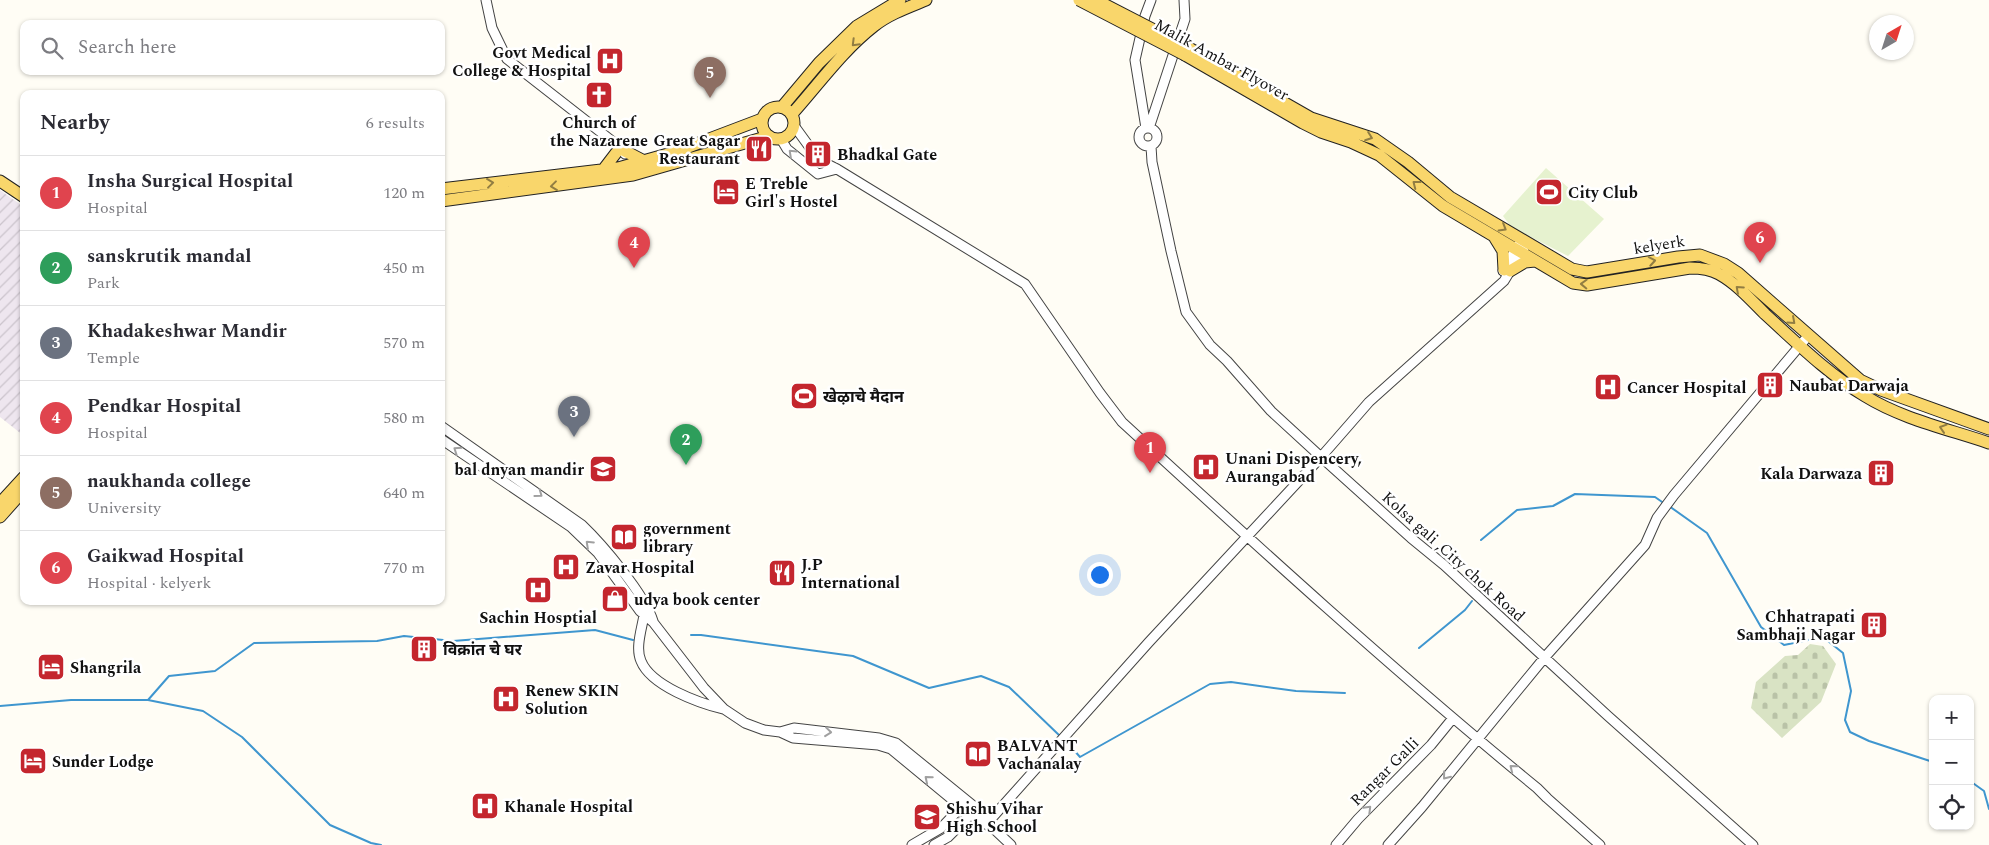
<!DOCTYPE html>
<html lang="en">
<head>
<meta charset="utf-8">
<style>
	:root { --surface:#fff; --page:#f2f2f3; --text:#2b2b33; --muted:#7c7c81; --line:#e1e1e2; --accent:#c4262e }
	body { margin:0; font-family:Spectral,"Noto Sans Devanagari",serif; background:var(--page); color:var(--text) }
	.controls { position:absolute; right:15px; bottom:15px; display:grid; overflow:hidden; border-radius:10px; box-shadow:0 1px 4px #0004 }
	.controls button { width:45px; height:45px; display:grid; place-items:center; padding:0; border:0; border-bottom:1px solid var(--line); background:var(--surface); color:var(--text); font:25px sans-serif }
	.compass { position:absolute; left:1869px; top:15px; width:45px; height:45px; border-radius:50%; background:var(--surface); box-shadow:0 1px 4px #0004; rotate:39deg }
	.you { position:absolute; left:1099px; top:574px; width:18px; height:18px; margin:-12px; border:4px solid #fff; border-radius:50%; background:#1a73e8; box-shadow:0 0 0 8px #1a73e833 }
	.badge { display:grid; place-items:center; width:32px; height:32px; border-radius:50%; background:var(--accent); color:#fff; font-size:16px; font-weight:700 }
	.pin { position:absolute; translate:-50% -41px; filter:drop-shadow(0 1px 2px #0008) }
	.pin::after { content:''; position:absolute; top:26px; width:18px; height:15px; background:inherit; clip-path:polygon(0 0,100% 0,50% 100%) }
	.list { margin:0; padding:0; list-style:none }
	h2 { display:flex; justify-content:space-between; align-items:center; height:65px; margin:0; padding:0 20px; font-size:21px }
	h2 small { font-size:16px; font-weight:400; color:var(--muted) }
	.list li { display:grid; grid-template-columns:32px 1fr auto; gap:15px; align-items:center; box-sizing:border-box; height:75px; padding:0 20px; border-top:1px solid var(--line) }
	.list b { display:block; font-size:19px; white-space:nowrap }
	.list p { margin:0; font-size:16px; white-space:nowrap; color:var(--muted) }
	.list em { font-size:16px; font-style:normal; color:var(--muted) }
	.icon { flex:none; width:28px; height:28px; fill:none; stroke:currentColor; stroke-width:2; stroke-linecap:round; stroke-linejoin:round }
	.map { position:relative; flex:none; width:1989px; height:845px; overflow:hidden }
	.search { position:absolute; background:var(--surface); box-shadow:0 1px 4px #0004; left:20px; top:20px; width:425px; height:55px; display:flex; align-items:center; gap:12px; box-sizing:border-box; padding:0 18px; border-radius:10px; color:var(--muted); font-size:19px }
	.panel { position:absolute; background:var(--surface); box-shadow:0 1px 4px #0004; left:20px; top:90px; width:425px; height:515px; border-radius:10px }
	.map>svg:first-child { display:block }
	.industrial { fill:url(#industrial-furrows) }
	.cemetery { fill:url(#cemetery-stones) }
	.pitch { fill:#e6f2cf }
	.lines { fill:none; stroke-linecap:round; stroke-linejoin:round }
	.stream { stroke:#3f96cf; stroke-width:2 }
	.tertiary-casing { stroke:#444; stroke-width:11 }
	.primary-casing { stroke:#222; stroke-width:13 }
	.tertiary { stroke:#fff; stroke-width:9 }
	.primary { stroke:#f9d66b; stroke-width:11 }
	.primary-bridge-casing { stroke:#222; stroke-width:13; stroke-linecap:butt }
	.primary-bridge { stroke:#f9d66b; stroke-width:11 }
	.oneway { stroke:#917d42 }
	.oneway2 { stroke:#a0a0a0 }
	.labels { text-anchor:middle; stroke-width:5; stroke-linejoin:round; paint-order:stroke }
	.poi-label { font-size:16px; font-weight:bold; fill:#111; stroke:#fff; text-anchor:start }
	.street-label { font-size:16px; fill:#111; stroke:#fff }
</style>
</head>
<body>
<div class="map">
<svg width="1989" height="845" viewBox="0 0 1989 845">
	<defs>
		<pattern id="industrial-furrows" width="10" height="10" patternUnits="userSpaceOnUse" patternTransform="scale(1.25)"><rect width="10" height="10" fill="#eee6ef"/><path d="M-1 1l2-2M0 10L10 0M9 11l2-2" fill="none" stroke="#cbc4cc"/></pattern>
		<pattern id="cemetery-stones" width="16" height="16" patternUnits="userSpaceOnUse" patternTransform="scale(1.25)"><rect width="16" height="16" fill="#d9e3c4"/><path d="M2 7V4a2 2 0 0 1 4 0v3zM10 15v-3a2 2 0 0 1 4 0v3z" fill="#b9c2a7"/></pattern>
	</defs>
	<rect width="100%" height="100%" fill="#fffdf5"/>
	<path class="industrial" d="M0 190 24 207V436L0 417Z"/>
	<path class="cemetery" d="M1810 644 1823 646 1836 664 1821 702 1782 738 1751 708 1756 682 1785 656 1798 655Z"/>
	<path class="pitch" d="M1546 168 1604 219 1568 256 1511 227 1503 216Z"/>
	<g class="lines">
		<path class="stream" d="M1669 506 1707 533 1761 627 1784 645 1823 637 1843 653 1851 691 1845 720 1850 732 1869 741 1933 762
			M1481 540 1517 510 1553 506 1575 494 1655 497 1665 504
			M691 635H701L853 656 929 688 981 676 1009 687 1061 737
			M1419 648 1465 610 1472 601
			M148 700 203 711 242 737 330 825 371 843 381 845
			M0 706 71 700H148L169 676 215 671 254 643 377 641 404 636 453 641 595 630 633 640
			M1065 740 1080 757 1210 684 1231 682 1296 691 1345 693
			M1970 781 1984 791 1989 809"/>
		<g class="tertiary-casing">
			<path id="tertiary" d="M486 0 492 28 507 59 612 141 625 154
				M795 127 811 149 825 160V163L837 169 1025 284 1100 393 1122 422C1258 547 1394 671 1537 788L1547 798 1600 845
				M1139 137a9 9 0 1 1 18 0a9 9 0 1 1-18 0Z
				M1146 128 1135 60 1145 16 1151 0
				M1149 128 1185 19 1184 0
				M781 139 787 149 818 174 837 169
				M1151 146 1152 162 1171 251 1186 312 1210 345 1227 361 1271 411 1321 457 1411 538 1444 565 1608 716 1753 845
				M1503 271 1518 245
				M441 426 582 525C603 545 645 595 653 621
				M441 439 571 527 598 553 640 611 653 622 704 688 724 709 745 723 764 730 780 732 793 738 878 745 891 749 971 815 994 829 1011 845
				M644 615C642 628 635 648 641 661 651 686 699 703 723 709
				M780 732 794 728 879 738 896 743 976 808 990 820 992 825
				M990 820 1149 642 1321 457 1369 402 1504 281 1524 248
				M912 845 941 828 964 804
				M934 845 948 837 973 812
				M1336 845 1358 819 1431 745 1453 718
				M1388 845 1422 807 1545 657 1645 545 1657 518 1674 495 1808 336"/>
		</g>
		<g class="primary-casing">
			<path id="primary" d="M1189 48 1311 118 1375 139 1408 162 1450 197 1572 269 1587 272 1678 257 1700 255 1724 264 1738 273 1860 380 1881 390 1989 429
				M1185 55 1303 123 1321 132 1351 142 1379 155 1443 206 1573 283 1587 285 1690 268C1700 268 1710 269 1719 274 1737 284 1751 300 1765 314 1797 343 1828 374 1865 396 1902 419 1948 429 1989 443
				M762 123a16 16 0 1 1 32 0a16 16 0 1 1-32 0Z
				M782 107 819 63 857 26 900 0
				M792 114C818 85 843 50 874 26 889 14 909 7 926 0
				M621 149 644 161
				M603 170 616 153
				M0 181 24 197
				M441 189 618 168 675 152 762 119
				M441 201 633 175 769 136
				M1495 238 1503 251 1504 270
				M1510 271 1525 262 1535 261
				M0 503 24 477
				M0 517 24 490"/>
		</g>
		<use href="#tertiary" class="tertiary"/>
		<use href="#primary" class="primary"/>
		<g class="primary-bridge-casing">
			<path id="primary-bridge" d="M1079 0 1185 55
				M1096 0 1189 48"/>
		</g>
		<use href="#primary-bridge" class="primary-bridge"/>
	</g>
	<defs><path id="oneway-chevron" d="M-2-3.5L2.5 0L-2 3.5" fill="none" stroke-width="1.6" stroke-linecap="round" stroke-linejoin="round" transform="scale(1.25)"/></defs>
	<g class="oneway">
		<use href="#oneway-chevron" transform="translate(855 43) rotate(135)"/>
		<use href="#oneway-chevron" transform="translate(1369 137) rotate(20)"/>
		<use href="#oneway-chevron" transform="translate(490 183) rotate(-7)"/>
		<use href="#oneway-chevron" transform="translate(1416 184) rotate(-142)"/>
		<use href="#oneway-chevron" transform="translate(554 186) rotate(173)"/>
		<use href="#oneway-chevron" transform="translate(1503 228) rotate(31)"/>
		<use href="#oneway-chevron" transform="translate(1652 261) rotate(-10)"/>
		<use href="#oneway-chevron" transform="translate(1584 284) rotate(-178)"/>
		<use href="#oneway-chevron" transform="translate(1739 289) rotate(-138)"/>
		<use href="#oneway-chevron" transform="translate(1792 321) rotate(42)"/>
		<use href="#oneway-chevron" transform="translate(1943 428) rotate(-162)"/>
	</g>
	<g class="oneway2">
		<use href="#oneway-chevron" transform="translate(792 153) rotate(-137)"/>
		<use href="#oneway-chevron" transform="translate(457 450) rotate(-146)"/>
		<use href="#oneway-chevron" transform="translate(539 494) rotate(36)"/>
		<use href="#oneway-chevron" transform="translate(589 544) rotate(-137)"/>
		<use href="#oneway-chevron" transform="translate(828 732) rotate(6)"/>
		<use href="#oneway-chevron" transform="translate(1513 768) rotate(-141)"/>
		<use href="#oneway-chevron" transform="translate(1446 776) rotate(129)"/>
		<use href="#oneway-chevron" transform="translate(928 779) rotate(-140)"/>
		<use href="#oneway-chevron" transform="translate(1368 809) rotate(-45)"/>
	</g>
	<defs>
		<g id="hospital-square" transform="scale(1.4375)"><rect x="-9" y="-9" width="18" height="18" rx="4" fill="#c4262e" stroke="#fff"/><path d="M-5-5h3v3.5h4V-5h3V5h-3V1.5h-4V5h-3Z" fill="#fff"/></g>
		<g id="church-square" transform="scale(1.4375)"><rect x="-9" y="-9" width="18" height="18" rx="4" fill="#c4262e" stroke="#fff"/><path d="M-1.2-6h2.4v3.5h3.3v2.4h-3.3V6h-2.4V-.1h-3.3v-2.4h3.3Z" fill="#fff"/></g>
		<g id="restaurant-square" transform="scale(1.4375)"><rect x="-9" y="-9" width="18" height="18" rx="4" fill="#c4262e" stroke="#fff"/><path d="M-5-6h1v4h1v-4h1v4h1v-4h1v5L-1.5 .5V6h-2V.5L-5-1ZM5-6V6H3V1.5H1.5Q1.5-4 5-6Z" fill="#fff"/></g>
		<g id="building-square" transform="scale(1.4375)"><rect x="-9" y="-9" width="18" height="18" rx="4" fill="#c4262e" stroke="#fff"/><path d="M-4-6H4V6H1V3H-1V6H-4ZM-2.5-4.3h1.7v1.8h-1.7ZM.8-4.3h1.7v1.8H.8ZM-2.5-1h1.7V.8h-1.7ZM.8-1h1.7V.8H.8Z" fill="#fff"/></g>
		<g id="hotel-square" transform="scale(1.4375)"><rect x="-9" y="-9" width="18" height="18" rx="4" fill="#c4262e" stroke="#fff"/><path d="M-6-4.5h1.5V1H6V5H4.5V3h-9V5H-6ZM-4 0a1.8 1.8 0 1 1 3.6 0ZM.5 0V-2.5h3Q6-2.5 6 0Z" fill="#fff"/></g>
		<g id="stadium-square" transform="scale(1.4375)"><rect x="-9" y="-9" width="18" height="18" rx="4" fill="#c4262e" stroke="#fff"/><path d="M0-5a6.5 5 0 1 0 0 10a6.5 5 0 1 0 0-10ZM-3.5-1.8h7v3.6h-7Z" fill="#fff"/></g>
		<g id="school-square" transform="scale(1.4375)"><rect x="-9" y="-9" width="18" height="18" rx="4" fill="#c4262e" stroke="#fff"/><path d="M0-5L7-2L0 1L-7-2ZM-4 1L0 2.5L4 1V4Q0 6-4 4Z" fill="#fff"/></g>
		<g id="library-square" transform="scale(1.4375)"><rect x="-9" y="-9" width="18" height="18" rx="4" fill="#c4262e" stroke="#fff"/><path d="M-6-4Q-3-5.5-.7-3.5V5Q-3 3-6 4ZM6-4Q3-5.5 .7-3.5V5Q3 3 6 4Z" fill="#fff"/></g>
		<g id="shop-square" transform="scale(1.4375)"><rect x="-9" y="-9" width="18" height="18" rx="4" fill="#c4262e" stroke="#fff"/><path d="M-5-2.5h2.3a2.7 3.5 0 0 1 5.4 0H5L5.5 6h-11ZM-1.5-2.5h3a1.5 2.3 0 0 0-3 0Z" fill="#fff"/></g>
	</defs>
	<g fill-rule="evenodd">
		<use href="#hospital-square" x="610" y="61"/>
		<use href="#church-square" x="599" y="95"/>
		<use href="#restaurant-square" x="759" y="149"/>
		<use href="#building-square" x="818" y="154"/>
		<use href="#hotel-square" x="726" y="192"/>
		<use href="#stadium-square" x="1549" y="192"/>
		<use href="#building-square" x="1770" y="385"/>
		<use href="#hospital-square" x="1608" y="387"/>
		<use href="#stadium-square" x="804" y="396"/>
		<use href="#hospital-square" x="1206" y="467"/>
		<use href="#school-square" x="603" y="469"/>
		<use href="#building-square" x="1881" y="473"/>
		<use href="#library-square" x="624" y="537"/>
		<use href="#hospital-square" x="566" y="567"/>
		<use href="#restaurant-square" x="782" y="573"/>
		<use href="#hospital-square" x="538" y="590"/>
		<use href="#shop-square" x="615" y="599"/>
		<use href="#building-square" x="1874" y="625"/>
		<use href="#building-square" x="424" y="649"/>
		<use href="#hotel-square" x="51" y="667"/>
		<use href="#hospital-square" x="506" y="699"/>
		<use href="#library-square" x="978" y="754"/>
		<use href="#hotel-square" x="33" y="761"/>
		<use href="#hospital-square" x="485" y="806"/>
		<use href="#school-square" x="927" y="817"/>
	</g>
	<g class="labels">
		<g class="poi-label">
			<text x="591" y="58" text-anchor="end">Govt Medical<tspan x="591" dy="18">College &amp; Hospital</tspan></text>
			<text x="599" y="128" text-anchor="middle">Church of<tspan x="599" dy="18">the Nazarene</tspan></text>
			<text x="740" y="146" text-anchor="end">Great Sagar<tspan x="740" dy="18">Restaurant</tspan></text>
			<text x="837" y="160">Bhadkal Gate</text>
			<text x="745" y="189">E Treble<tspan x="745" dy="18">Girl's Hostel</tspan></text>
			<text x="1568" y="198">City Club</text>
			<text x="1789" y="391">Naubat Darwaja</text>
			<text x="1627" y="393">Cancer Hospital</text>
			<text x="823" y="402">खेऴाचे मैदान</text>
			<text x="1225" y="464">Unani Dispencery,<tspan x="1225" dy="18">Aurangabad</tspan></text>
			<text x="584" y="475" text-anchor="end">bal dnyan mandir</text>
			<text x="1862" y="479" text-anchor="end">Kala Darwaza</text>
			<text x="643" y="534">government<tspan x="643" dy="18">library</tspan></text>
			<text x="801" y="570">J.P<tspan x="801" dy="18">International</tspan></text>
			<text x="585" y="573">Zavar Hospital</text>
			<text x="634" y="605">udya book center</text>
			<text x="1855" y="622" text-anchor="end">Chhatrapati<tspan x="1855" dy="18">Sambhaji Nagar</tspan></text>
			<text x="538" y="623" text-anchor="middle">Sachin Hosptial</text>
			<text x="443" y="655">विक्रांत चे घर</text>
			<text x="70" y="673">Shangrila</text>
			<text x="525" y="696">Renew SKIN<tspan x="525" dy="18">Solution</tspan></text>
			<text x="997" y="751">BALVANT<tspan x="997" dy="18">Vachanalay</tspan></text>
			<text x="52" y="767">Sunder Lodge</text>
			<text x="504" y="812">Khanale Hospital</text>
			<text x="946" y="814">Shishu Vihar<tspan x="946" dy="18">High School</tspan></text>
		</g>
		<g class="street-label">
			<text transform="translate(1222 59) rotate(29)" y="6">Malik Ambar Flyover</text>
			<text transform="translate(1659 244) rotate(-9)" y="6">kelyerk</text>
			<text transform="translate(1454 556) rotate(42)" y="6">Kolsa gali ,City chok Road</text>
			<text transform="translate(1384 771) rotate(-45)" y="6">Rangar Galli</text>
		</g>
	</g>
</svg>
<div class="controls">
<button>+</button>
<button>−</button>
<button><svg class="icon" aria-label="locate" viewBox="0 0 24 24"><circle cx="12" cy="12" r="6"/><path d="M12 2v4M12 18v4M2 12h4M18 12h4"/></svg></button>
</div>
<svg class="compass" viewBox="-18 -18 36 36"><path d="M0-13l5 13h-10z" fill="#e53935"/><path d="M0 13l5-13h-10z" fill="#7c7c81"/></svg>
<div class="you"></div>
<div class="pin badge" style="left:1150px;top:473px;background:#e0444e">1</div>
<div class="pin badge" style="left:686px;top:465px;background:#2e9e5b">2</div>
<div class="pin badge" style="left:574px;top:437px;background:#6b7280">3</div>
<div class="pin badge" style="left:634px;top:268px;background:#e0444e">4</div>
<div class="pin badge" style="left:710px;top:98px;background:#8d6e63">5</div>
<div class="pin badge" style="left:1760px;top:263px;background:#e0444e">6</div>
<div class="search"><svg class="icon" aria-label="search" viewBox="0 0 24 24"><circle cx="10" cy="10" r="6"/><path d="M15 15l6 6"/></svg>Search here</div>
<section class="panel">
<h2>Nearby<small>6 results</small></h2>
<ul class="list">
<li><span class="badge" style="background:#e0444e">1</span><div><b>Insha Surgical Hospital</b><p>Hospital</p></div><em>120 m</em></li>
<li><span class="badge" style="background:#2e9e5b">2</span><div><b>sanskrutik mandal</b><p>Park</p></div><em>450 m</em></li>
<li><span class="badge" style="background:#6b7280">3</span><div><b>Khadakeshwar Mandir</b><p>Temple</p></div><em>570 m</em></li>
<li><span class="badge" style="background:#e0444e">4</span><div><b>Pendkar Hospital</b><p>Hospital</p></div><em>580 m</em></li>
<li><span class="badge" style="background:#8d6e63">5</span><div><b>naukhanda college</b><p>University</p></div><em>640 m</em></li>
<li><span class="badge" style="background:#e0444e">6</span><div><b>Gaikwad Hospital</b><p>Hospital · kelyerk</p></div><em>770 m</em></li>
</ul>
</section>
</div>
</body>
</html>
